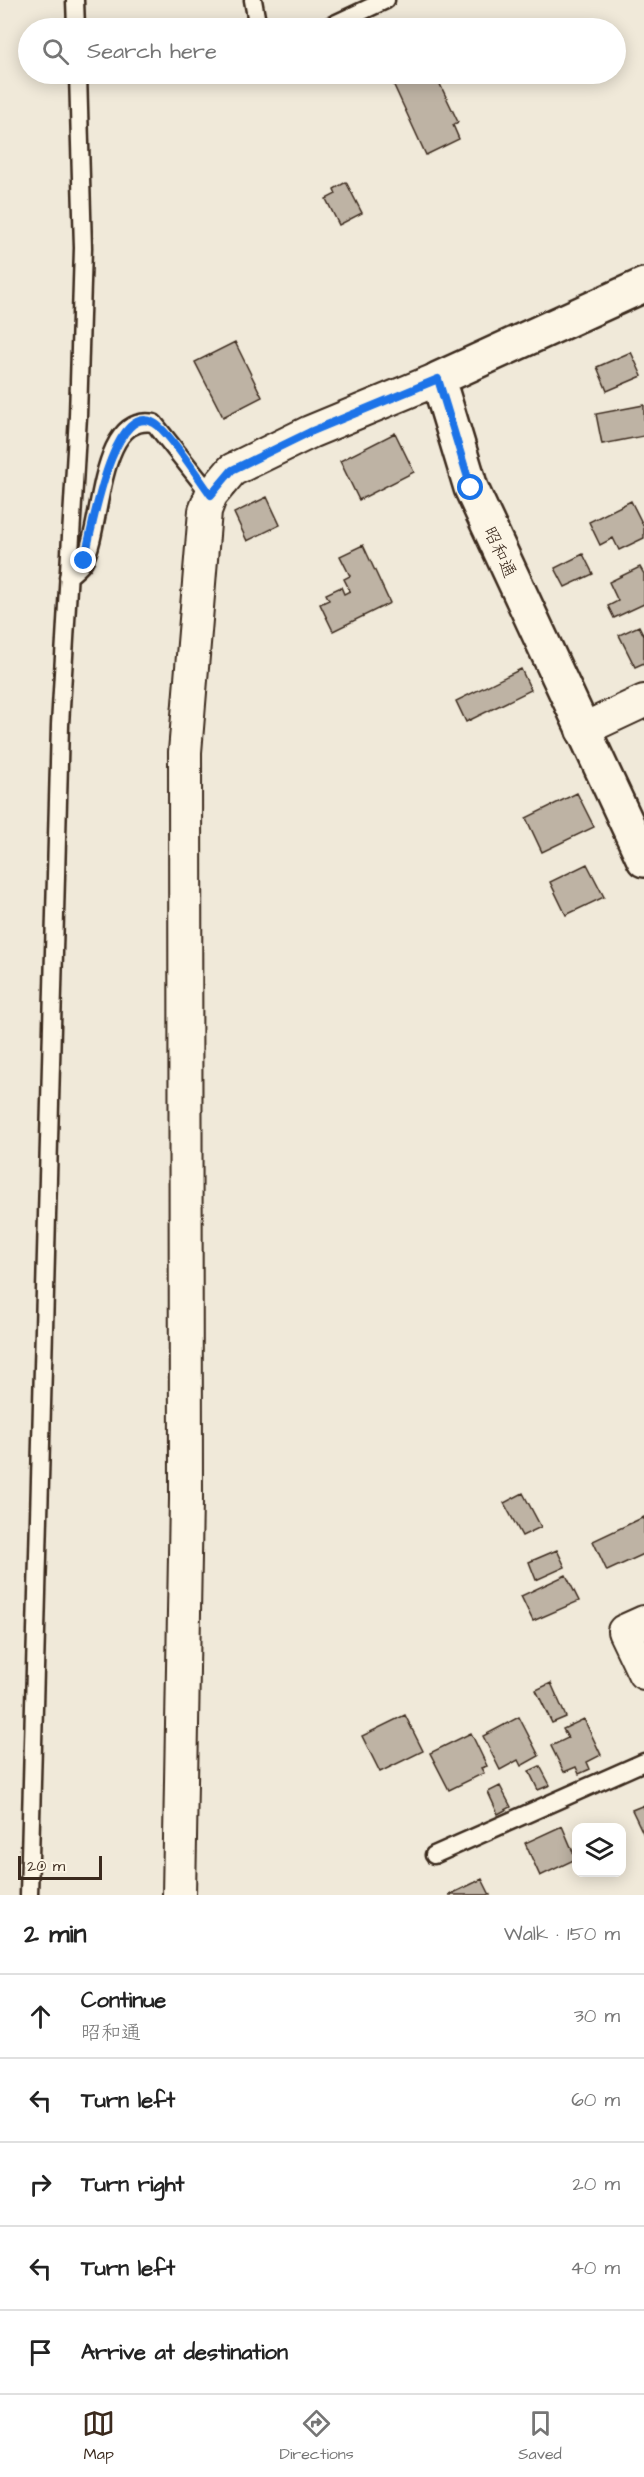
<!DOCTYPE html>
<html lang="en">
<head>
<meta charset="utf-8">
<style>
	:root { --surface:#fff; --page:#f6f6f6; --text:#222; --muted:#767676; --line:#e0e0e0; --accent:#3b2a1e }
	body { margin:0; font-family:"Architects Daughter","Klee One",sans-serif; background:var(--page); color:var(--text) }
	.controls { position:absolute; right:18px; bottom:18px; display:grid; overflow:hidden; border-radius:12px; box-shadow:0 3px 15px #0003 }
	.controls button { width:54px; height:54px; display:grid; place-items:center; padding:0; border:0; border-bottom:2px solid var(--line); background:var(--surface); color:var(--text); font:30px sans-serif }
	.scale { position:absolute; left:18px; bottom:15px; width:84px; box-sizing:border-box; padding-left:6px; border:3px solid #3b2a1e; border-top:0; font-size:16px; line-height:21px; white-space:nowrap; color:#3b2a1e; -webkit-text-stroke:4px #fcf5e5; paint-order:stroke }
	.stop { position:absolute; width:18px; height:18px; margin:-14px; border:4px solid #1a73e8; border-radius:50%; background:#fff }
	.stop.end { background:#1a73e8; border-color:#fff; box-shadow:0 2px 6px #0008 }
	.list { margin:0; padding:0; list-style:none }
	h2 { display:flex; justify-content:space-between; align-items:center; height:78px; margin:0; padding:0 24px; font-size:26px }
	h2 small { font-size:20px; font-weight:400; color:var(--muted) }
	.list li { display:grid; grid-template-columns:39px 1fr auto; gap:18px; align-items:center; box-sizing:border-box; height:84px; padding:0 24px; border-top:2px solid var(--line) }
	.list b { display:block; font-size:22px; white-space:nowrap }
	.list p { margin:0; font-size:20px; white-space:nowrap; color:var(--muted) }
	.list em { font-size:20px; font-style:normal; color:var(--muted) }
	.icon { flex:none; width:33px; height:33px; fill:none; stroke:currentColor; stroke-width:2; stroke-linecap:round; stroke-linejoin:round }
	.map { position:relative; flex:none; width:644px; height:1895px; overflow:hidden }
	.search { position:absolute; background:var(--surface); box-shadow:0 3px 15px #0003; left:18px; right:18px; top:18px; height:66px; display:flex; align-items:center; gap:15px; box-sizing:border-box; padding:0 21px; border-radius:33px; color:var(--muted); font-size:22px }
	.sheet { height:498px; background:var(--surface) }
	nav { display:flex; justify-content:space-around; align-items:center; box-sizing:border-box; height:84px; border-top:2px solid var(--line); background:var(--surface); font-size:16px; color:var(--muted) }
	nav a { display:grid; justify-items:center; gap:3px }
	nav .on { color:var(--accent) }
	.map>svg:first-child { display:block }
	.building { fill:#beb3a4; stroke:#3b2a1e; stroke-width:1.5 }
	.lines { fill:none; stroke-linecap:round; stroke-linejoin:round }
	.service-casing { stroke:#3b2a1e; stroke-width:21 }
	.minor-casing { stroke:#3b2a1e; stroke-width:36 }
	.tertiary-casing { stroke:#3b2a1e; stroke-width:38 }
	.service { stroke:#fcf5e5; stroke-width:16 }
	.minor { stroke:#fcf5e5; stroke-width:32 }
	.tertiary { stroke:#fcf5e5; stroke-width:33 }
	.route { stroke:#1a73e8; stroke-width:8 }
	.labels { text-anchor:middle; stroke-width:4.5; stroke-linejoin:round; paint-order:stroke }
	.street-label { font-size:18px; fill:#3b2a1e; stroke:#fcf5e5 }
</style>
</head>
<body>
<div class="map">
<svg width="644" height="1895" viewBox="0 0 644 1895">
	<rect width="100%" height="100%" fill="#f0e9d9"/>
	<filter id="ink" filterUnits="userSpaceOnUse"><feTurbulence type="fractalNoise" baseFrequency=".0167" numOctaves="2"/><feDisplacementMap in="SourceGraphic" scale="12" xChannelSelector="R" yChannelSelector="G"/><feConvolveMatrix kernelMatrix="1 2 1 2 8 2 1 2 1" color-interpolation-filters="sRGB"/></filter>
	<g filter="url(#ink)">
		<path class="building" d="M404 74H429L432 80 437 78 458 122 453 125 459 139 426 155 391 79Z
			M346 182 362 213 339 225 326 199 336 194 334 189Z
			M235 342 262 397 223 417 195 362Z
			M631 352 642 376 607 391 597 367Z
			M644 405V436L602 444 596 414Z
			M395 433 414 472 359 500 340 461Z
			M267 497 280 525 247 541 234 513Z
			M631 501 644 527V538L619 550 613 538 600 545 589 522Z
			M363 545 390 603 333 631 320 604 329 600 326 594 341 587 344 594 350 591 344 579 350 576 340 556Z
			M583 554 593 574 565 587 555 568Z
			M640 567 644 574V604L614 618 608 606 618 601 609 582Z
			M639 626 644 636V663L635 667 619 635Z
			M521 669 531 690 466 722 456 701Z
			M577 793 594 827 542 852 526 818Z
			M587 864 604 897 566 915 550 882Z
			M523 1493 541 1527 522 1536 504 1503Z
			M644 1517V1554L607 1571 593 1541Z
			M557 1550 565 1567 536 1580 529 1562Z
			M566 1575 579 1601 533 1621 521 1596Z
			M551 1683 566 1717 552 1723 536 1690Z
			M405 1715 423 1751 380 1772 362 1736Z
			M519 1717 539 1756 521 1766 518 1760 500 1770 483 1736Z
			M584 1719 601 1755 587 1762 590 1769 579 1774 576 1767 564 1772 551 1746 568 1738 563 1729Z
			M471 1733 487 1766 481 1768 484 1773 449 1790 430 1753Z
			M540 1766 550 1785 538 1790 529 1771Z
			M500 1786 511 1807 498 1814 488 1792Z
			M644 1805V1835L632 1810Z
			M562 1826 576 1859 540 1876 525 1843Z
			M482 1879 490 1895H449Z"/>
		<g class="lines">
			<g class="service-casing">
				<path id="service" d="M75 0 76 28
					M253 0 258 28
					M326 28 386 0
					M68 577C73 572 81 567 84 561 103 527 97 413 154 423L211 495
					M434 1855 644 1762
					M29 1895 60 725 78 416 83 248 78 74"/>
			</g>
			<g class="minor-casing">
				<path id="minor" d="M582 730 644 701
					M644 1622 624 1631 644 1673
					M179 1895 186 1499 185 752 205 511 211 495 232 470 310 432 438 379"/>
			</g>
			<g class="tertiary-casing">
				<path id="tertiary" d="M644 285 438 379 471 488 644 860"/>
			</g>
			<use href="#service" class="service"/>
			<use href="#minor" class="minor"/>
			<use href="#tertiary" class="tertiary"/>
		</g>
	</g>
	<g class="lines" filter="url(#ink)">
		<path class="route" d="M84 561C91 536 112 399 154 423 169 431 199 479 211 495L232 470 310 432 438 379 471 488"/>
	</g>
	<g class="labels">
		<g class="street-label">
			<text transform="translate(500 552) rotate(65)" y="6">昭和通</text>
		</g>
	</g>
</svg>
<div class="controls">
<button><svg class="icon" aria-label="layers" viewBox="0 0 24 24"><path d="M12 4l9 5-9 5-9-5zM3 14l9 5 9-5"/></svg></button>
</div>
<div class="scale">20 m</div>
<div class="stop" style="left:471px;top:488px"></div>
<div class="stop end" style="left:84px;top:561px"></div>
<div class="search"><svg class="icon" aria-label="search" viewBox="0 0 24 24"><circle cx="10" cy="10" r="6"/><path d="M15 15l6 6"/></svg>Search here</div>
</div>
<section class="sheet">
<h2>2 min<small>Walk · 150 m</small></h2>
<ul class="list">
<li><svg class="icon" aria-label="ahead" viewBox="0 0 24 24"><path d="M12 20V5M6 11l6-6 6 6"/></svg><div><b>Continue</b><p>昭和通</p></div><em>30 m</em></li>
<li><svg class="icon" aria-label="left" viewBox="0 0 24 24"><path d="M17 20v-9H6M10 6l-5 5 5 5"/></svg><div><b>Turn left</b></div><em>60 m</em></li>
<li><svg class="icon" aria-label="right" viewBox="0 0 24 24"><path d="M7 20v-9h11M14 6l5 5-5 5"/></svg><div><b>Turn right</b></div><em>20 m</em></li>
<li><svg class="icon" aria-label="left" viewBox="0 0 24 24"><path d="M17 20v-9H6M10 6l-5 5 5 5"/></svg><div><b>Turn left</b></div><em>40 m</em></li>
<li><svg class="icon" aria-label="arrive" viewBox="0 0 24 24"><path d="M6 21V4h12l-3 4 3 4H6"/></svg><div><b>Arrive at destination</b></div></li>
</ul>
</section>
<nav>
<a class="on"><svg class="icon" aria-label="map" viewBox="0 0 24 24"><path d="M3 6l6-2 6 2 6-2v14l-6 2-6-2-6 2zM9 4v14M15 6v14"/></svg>Map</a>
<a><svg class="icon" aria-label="directions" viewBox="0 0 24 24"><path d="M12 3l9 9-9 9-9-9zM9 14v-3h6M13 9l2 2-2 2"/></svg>Directions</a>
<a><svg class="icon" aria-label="saved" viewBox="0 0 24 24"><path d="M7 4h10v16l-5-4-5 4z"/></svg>Saved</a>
</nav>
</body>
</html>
